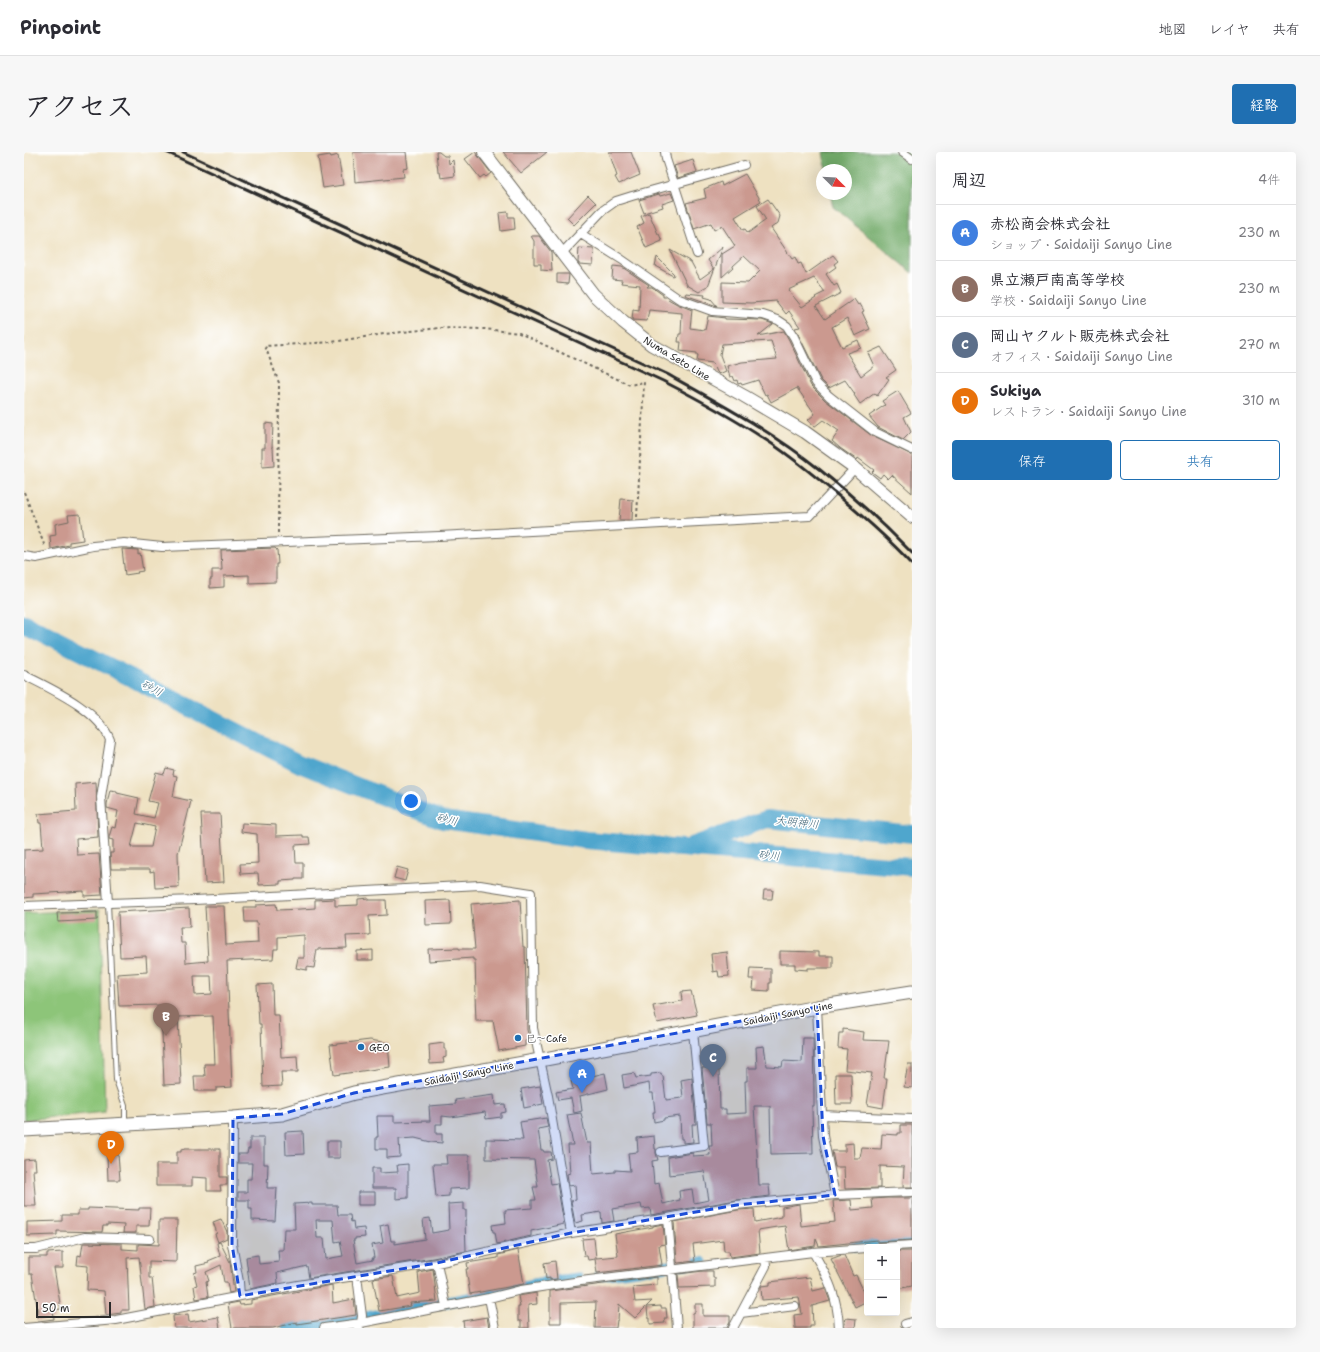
<!DOCTYPE html>
<html lang="ja">
<head>
<meta charset="utf-8">
<style>
	:root { --surface:#fff; --page:#f7f7f7; --text:#2b2b33; --muted:#7c7c81; --line:#e1e1e2; --accent:#1f6fb2 }
	body { margin:0; font-family:"Shantell Sans","Klee One",sans-serif; background:var(--page); color:var(--text) }
	.controls { position:absolute; right:12px; bottom:12px; display:grid; overflow:hidden; border-radius:4px; box-shadow:0 4px 16px #0002 }
	.controls button { width:36px; height:36px; display:grid; place-items:center; padding:0; border:0; border-bottom:1px solid var(--line); background:var(--surface); color:var(--text); font:20px sans-serif }
	.compass { position:absolute; left:792px; top:12px; width:36px; height:36px; border-radius:50%; background:var(--surface); box-shadow:0 4px 16px #0002; rotate:114deg }
	.scale { position:absolute; left:12px; bottom:10px; width:75px; box-sizing:border-box; padding-left:4px; border:2px solid #2b2b2b; border-top:0; font-size:11px; line-height:14px; white-space:nowrap; color:#2b2b2b; -webkit-text-stroke:3px #fff; paint-order:stroke }
	.you { position:absolute; left:387px; top:649px; width:14px; height:14px; margin:-10px; border:3px solid #fff; border-radius:50%; background:#1a73e8; box-shadow:0 0 0 6px #1a73e833 }
	.badge { display:grid; place-items:center; width:26px; height:26px; border-radius:50%; background:var(--accent); color:#fff; font-size:13px; font-weight:700 }
	.pin { position:absolute; translate:-50% -33px; filter:drop-shadow(0 1px 2px #0008) }
	.pin::after { content:''; position:absolute; top:21px; width:14px; height:12px; background:inherit; clip-path:polygon(0 0,100% 0,50% 100%) }
	.list { margin:0; padding:0; list-style:none }
	h2 { display:flex; justify-content:space-between; align-items:center; height:52px; margin:0; padding:0 16px; font-size:17px }
	h2 small { font-size:13px; font-weight:400; color:var(--muted) }
	.list li { display:grid; grid-template-columns:26px 1fr auto; gap:12px; align-items:center; box-sizing:border-box; height:56px; padding:0 16px; border-top:1px solid var(--line) }
	.list b { display:block; font-size:15px; white-space:nowrap }
	.list p { margin:0; font-size:13px; white-space:nowrap; color:var(--muted) }
	.list em { font-size:13px; font-style:normal; color:var(--muted) }
	.actions { display:flex; gap:8px; padding:12px 16px }
	.actions a { flex:1; padding:9px 0; border:1px solid var(--accent); border-radius:4px; text-align:center; font-size:14px; color:var(--accent) }
	.actions .main { background:var(--accent); color:#fff }
	.map { position:relative; flex:none; width:888px; height:1176px; overflow:hidden; border-radius:4px }
	header { display:flex; align-items:center; gap:24px; box-sizing:border-box; height:56px; padding:0 20px; background:var(--surface); border-bottom:1px solid var(--line) }
	header strong { font-size:19px }
	nav { display:flex; gap:22px; margin-inline-start:auto; font-size:14px }
	.intro { display:flex; align-items:center; justify-content:space-between; box-sizing:border-box; height:96px; padding:0 24px }
	h1 { margin:0; font-size:28px }
	.button { padding:10px 18px; border-radius:4px; background:var(--accent); color:#fff; font-size:14px; font-weight:700 }
	main { display:flex; gap:24px; padding:0 24px }
	aside { flex:1; background:var(--surface); border-radius:4px; box-shadow:0 4px 16px #0002 }
	.map>svg:first-child { display:block }
	.green { fill:#8dc579; stroke:#5c7852 }
	.forest { fill:#72aa69; stroke:#4e6a4a }
	.lines { fill:none; stroke-linecap:round; stroke-linejoin:round }
	.canal { stroke:#50a6cd; stroke-width:11 }
	.river { stroke:#50a6cd; stroke-width:18 }
	.building { fill:#cb998f; fill-rule:evenodd }
	.lane-casing { stroke:#6f6b60; stroke-width:6 }
	.street-casing { stroke:#6f6b60; stroke-width:10 }
	.secondary-casing { stroke:#6f6b60; stroke-width:14 }
	.primary-casing { stroke:#6f6b60; stroke-width:15 }
	.path { stroke:#6f6b60; stroke-width:2; stroke-dasharray:3 3; stroke-linecap:butt }
	.lane { stroke:#fff; stroke-width:4 }
	.street { stroke:#fff; stroke-width:8 }
	.secondary { stroke:#fff; stroke-width:12 }
	.primary { stroke:#fff; stroke-width:13 }
	.rail { stroke:#2b2b2b; stroke-width:3 }
	.marked { fill:#1d4ed8; fill-opacity:0.2; stroke:#1d4ed8; stroke-width:3; stroke-dasharray:8 5; stroke-linejoin:round }
	.poi-dot { fill:#1f6fb2; stroke:#fff; stroke-width:1.5 }
	.labels { text-anchor:middle; stroke-width:3; stroke-linejoin:round; paint-order:stroke }
	.street-label { font-size:10px; fill:#2b2b2b; stroke:#fff }
	.poi-label { font-size:10px; fill:#2b2b2b; stroke:#fff; text-anchor:start }
	.water-label { font-size:11px; font-style:italic; fill:#3c6274; stroke:#fff }
</style>
</head>
<body>
<header>
<strong>Pinpoint</strong>
<nav><a>地図</a><a>レイヤ</a><a>共有</a></nav>
</header>
<div class="intro"><h1>アクセス</h1><a class="button">経路</a></div>
<main>
<div class="map">
<svg width="888" height="1176" viewBox="0 0 888 1176">
	<rect width="100%" height="100%" fill="#fff"/>
	<filter id="ink" filterUnits="userSpaceOnUse"><feTurbulence type="fractalNoise" baseFrequency=".025" numOctaves="2"/><feDisplacementMap in="SourceGraphic" scale="8" xChannelSelector="R" yChannelSelector="G"/><feConvolveMatrix kernelMatrix="1 2 1 2 8 2 1 2 1" color-interpolation-filters="sRGB"/></filter>
	<filter id="wash" filterUnits="userSpaceOnUse"><feTurbulence type="fractalNoise" baseFrequency=".012" numOctaves="4" result="noise"/><feDisplacementMap in="SourceGraphic" scale="16" xChannelSelector="R" yChannelSelector="G"/><feGaussianBlur stdDeviation="0.9" result="paint"/><feColorMatrix in="noise" values="0 0 0 0 0 0 0 0 0 0 0 0 0 0 0 0 0 1.4 0 .05"/><feComposite in="paint" operator="in"/></filter>
	<g filter="url(#wash)">
		<rect width="100%" height="100%" fill="#eee1c1"/>
		<path class="green" d="M76 758 81 960 0 968V761Z"/>
		<path class="forest" d="M799 0H888V121L809 55 806 42H822V18H802Z"/>
		<g class="lines">
			<path class="canal" d="M831 1094 888 1089
				M651 1113 678 1110
				M575 1123 645 1114
				M468 1141 515 1131 554 1126
				M263 1176 342 1165 461 1143"/>
			<path class="river" d="M0 471 276 612 419 668 562 688 888 715
				M668 694 743 667 888 682"/>
		</g>
		<g id="blocks">
			<path class="building" d="M329 0H382L384 16 379 17 380 25 331 30Z
				M412 0H415L420 4H424L425 12 429 8 431 24 417 26 416 20H414Z
				M451 0 467 21 462 25 460 23 456 26 441 7Z
				M479 0H523L497 21Z
				M585 0H607L616 23 595 32 591 25 593 24Z
				M306 3 307 5 314 3 319 33 299 36 294 5Z
				M669 8 673 20 654 26 650 14Z
				M721 22 737 49 711 65 719 78 721 77 724 81 742 68 733 54 744 47 756 64 754 71 747 76 768 107 771 105 774 112 777 111 782 122 809 103 814 109 810 112 812 115 802 122 810 134 813 132 817 141 792 154 801 167 830 147 834 153 836 152 840 159 838 160 846 177 831 184 823 166 808 175 818 195 834 188 837 196 823 201 837 224 850 214 844 201 857 195 872 218 862 225 865 227 853 244 851 241 836 252 830 243 831 242 821 228 805 236 797 228 771 176 776 175 765 159 762 162 752 149 727 151 698 150V130L724 131 736 119 720 104 709 114V115L698 125V102L711 94 698 74 690 78 687 71 670 77 662 51 682 46 680 37 697 30 698 34ZM790 126 801 140 791 145 792 146 778 155 764 138Z
				M647 41 650 48 638 52 639 55 620 61 615 48 635 42 636 44Z
				M564 43 572 51 550 73 543 66Z
				M484 60V65H490L491 77 477 79 475 61Z
				M625 61 634 82H635L638 89 622 96 613 75 620 71 617 64Z
				M507 84H515L527 100 528 119 517 118V112H510V89Z
				M699 95 684 134 675 140 663 133 646 98 667 110 676 127 690 117 684 108Z
				M555 96 570 97 569 113 555 112 554 110Z
				M633 105 650 122 649 124 631 114Z
				M589 114 598 115 625 133 623 135H628L639 143V145H642L644 147 653 152 668 158 666 176 681 178 684 164 701 166V167L738 168 749 172 734 184 760 179 765 188 787 234 801 248 848 284 888 303V341L868 323 864 327 859 322 856 326 848 320 850 318 834 306 833 308 816 296 808 289 815 279 799 268 790 275 784 268 791 262 773 236 747 250 743 242 741 243 734 228 718 233 717 231 714 232 713 228 711 229 709 224 706 225 703 214 718 210 753 207 747 189 729 190V189L727 190 698 192 696 203 702 219 695 222 693 220 689 211 673 209 674 203H673V201L656 199 657 190H654L655 182H657L658 161 625 158 623 169 608 168 609 158 615 159 616 133 597 131 598 128 588 127Z
				M533 122H545L544 132 533 131Z
				M662 141 681 143 680 145 687 147 693 154 661 143Z
				M874 239 887 261 880 265 887 280 879 288 854 275 845 264 861 253 858 249Z
				M241 271 249 272 248 295H249L250 314 238 315V296H241Z
				M597 347 609 348 608 368H595Z
				M56 362 59 388 45 390V393L27 397 26 384 32 383 31 372 45 369 44 363Z
				M251 396 253 398 254 412H252V430L225 431V423L200 424V435L186 436V427H188V418H198L197 398Z
				M98 397 114 398V402L116 401 119 419 113 420 114 421 101 423Z
				M142 616 150 618 149 623 153 624 149 645 167 649 154 701 155 735 131 736 130 719 126 720V717H87L86 701H89V688L85 687V685L88 675 91 676 94 659 83 656V652L86 638 93 639V641L115 646 112 662 130 666 134 651 124 649 132 620 140 622ZM113 671 131 675 127 695H107Z
				M72 630 74 685 52 687 53 703 75 702 78 743 60 744V739L9 742V745L0 746V698L19 697 17 671H15L14 662 52 659 51 632Z
				M177 662H196L200 730 181 731Z
				M218 671 252 673V684L279 683V685H285L286 692 271 693 272 711H279V727H271V728L256 729V732L235 733 234 721 217 722 216 712 234 711 233 682 217 680Z
				M373 715 384 718 381 729 370 726Z
				M740 738H749L748 747H739Z
				M344 746V748H362L363 763 345 764 346 783 322 784 323 796 293 797 290 816 283 815V818L272 816 274 806H280V783L254 785V797H250L249 807 203 809 208 935 192 936V939H171L170 924H181L180 912H191L189 864 154 865 157 932 140 933 137 853 95 854 93 822 123 820 122 804 96 805 94 760 165 756 166 775H156L157 791H161L162 811 184 809 181 754H200L202 793 234 791 233 770H221L220 755H232V753L252 752 253 758 277 757 291 756V748L311 747V754L334 753V747ZM170 824H187L188 842 171 843Z
				M426 748 427 772 402 773 401 749Z
				M496 748 499 795H501L503 878 506 888 501 889V894L475 899 469 869H452L451 843H452L451 808H449V806L405 809 404 797 435 796V797H451L447 752Z
				M73 760V768L34 770 33 761Z
				M349 798V808H333V799Z
				M756 799 795 800V804H809V816H784V818L771 817V812H756Z
				M703 800 705 824 695 825 694 819 689 820 687 802Z
				M726 816 747 817V831H745V839L729 838 730 827H725Z
				M248 832 249 863H255L257 905 273 904 274 920H257L258 934 239 935 237 872H235L233 833Z
				M667 839 673 863 633 871 629 854 658 849 657 840Z
				M819 877 840 880 839 888 865 889 860 926H863L859 956 843 953 848 921 821 918 823 897 814 896 815 881H819Z
				M779 886H789L790 940V954H788L789 1001 747 1002 746 954H730L735 1033H745L746 1044 712 1048 627 1063 626 1056 618 1057 617 1052 588 1057 590 1069 578 1071 577 1060 558 1063 559 1069 551 1071 547 1049 552 1048 551 1033 545 1034 543 1022 546 1021 544 993H549L543 963 557 961 563 991H567L569 1022 591 1020V1018L606 1019 604 1001 614 1000 613 986 630 984 631 997H632V1001L634 1008 628 1009 630 1032 635 1031 639 1052 656 1048 655 1039 668 1037 670 1051 685 1048 680 1019 645 1023 644 1005 669 1001V1004L686 1003 685 994H688L687 971H683L678 916 695 915 696 957H702V962L722 961 721 929H723V916H733L732 895 740 894 743 914 758 915 759 909 778 910Z
				M346 888 364 891 366 915 310 923 306 893Z
				M420 891V897H422V905L419 906 420 911 406 912 405 893Z
				M884 912H888V936L880 935Z
				M581 921 584 937 556 944 558 959 550 961 547 946 534 948 532 940 549 937 547 929Z
				M610 921 612 926 627 924V922L637 921 638 924H639L642 948 658 946 659 945 657 928 668 926 672 972H668L669 990 659 991V987H657L656 964 640 966V968L630 970 629 960H631L629 941H626L625 931 600 936 598 923Z
				M811 922H827L828 952H812Z
				M516 934 519 952 500 956 497 937Z
				M470 943 471 953 481 952 482 960 477 961V965L462 967 461 960 427 965 418 964V972H412V982H418V991L407 990 391 986 375 987 376 1005 363 1006V997H352V985H354L353 964H370V970L406 969 405 954 432 952 431 948Z
				M522 966 524 975 514 977 517 998H519L520 1000H527L528 1007 523 1008 527 1032 533 1031 540 1072 507 1079V1084L473 1092 471 1080H469L468 1073 482 1071 481 1058 508 1056V1048H512L509 1035H514L510 1008 462 1007V987L499 988 496 970Z
				M877 973H888V1035H879L880 1015 856 1014V1036L821 1037 820 1015H811L808 999H821V992L829 991 830 1006H836L838 996 857 997 858 982 874 983V981H877Z
				M279 979 280 1002 262 1003 261 980Z
				M226 986H240V1012H244L243 1036H253L251 1069 228 1068V1057H225V1048H214V1040H223V1027H227L228 1011H214V1002H223L224 997H226Z
				M303 989H316V1006H303Z
				M161 997H196V1025H203V1033H196L197 1039H183V1026L168 1025V1034H132V1012H153V1000H157V998Z
				M94 1002 96 1028H84L83 1003Z
				M422 1003H445V1036L425 1037V1044L412 1045 409 1012H423Z
				M11 1007 12 1018H9L12 1054H0V1008Z
				M384 1012V1046L372 1047V1036H348V1016H356V1021L374 1020 373 1013Z
				M334 1040H351V1053H334Z
				M863 1046H888V1088L853 1090V1088L795 1094 792 1087 791 1094 765 1098 761 1074 753 1075 734 1078 736 1101 706 1105 705 1099H700L699 1088 669 1092 671 1109 654 1111 653 1110 650 1070 714 1058 730 1057 731 1070 758 1065V1055L775 1052 777 1074 811 1070 809 1049 827 1048 828 1058 849 1056 848 1047Z
				M288 1051V1053H313L314 1063H326L327 1070 329 1069 330 1077 340 1076 341 1085 331 1086V1088H329L333 1111 349 1108 348 1106H350L348 1093 359 1091 356 1074 364 1072 367 1089H371V1092L401 1087 399 1067 406 1066 408 1081 425 1078 424 1052 440 1051V1058H442V1068H441L442 1099 409 1106 285 1126 283 1114 253 1121 254 1131 226 1137 222 1105 234 1103 235 1112 255 1110 254 1098H259L260 1077H271L270 1052ZM292 1068H309L311 1090 316 1089 319 1104 302 1107 300 1086H293Z
				M64 1056 115 1058V1056H126L125 1074H112V1081H99L100 1073 83 1072V1074H79L78 1080 33 1079V1083L3 1084V1070L38 1069V1063H54V1058H64Z
				M197 1067 203 1080V1086L194 1090 191 1082 193 1081 189 1070Z
				M135 1068H153L152 1110 125 1109V1126H128L131 1155 121 1157 115 1105 103 1106 105 1158H97V1161L82 1163 80 1139 63 1138 64 1114 53 1113 54 1103 57 1104 59 1091 98 1092V1097L114 1098V1092L135 1093Z
				M639 1072 641 1092 635 1093 638 1113 573 1121 571 1107 564 1108 563 1104H560L558 1087 570 1086 572 1106 594 1104 591 1082 629 1075V1074Z
				M196 1090 206 1110 210 1140 205 1141 203 1130H200L197 1113 182 1120 185 1129 182 1130 184 1145 172 1147 170 1134 173 1133 170 1121 173 1120 172 1114 185 1111 184 1109 196 1104 193 1091Z
				M494 1098 500 1132 446 1142 442 1117H444L443 1111 474 1106V1103Z
				M873 1099H888V1134L873 1137Z
				M39 1100V1116H30L37 1157 29 1158 30 1167 14 1169 12 1161H14L8 1122H5V1105H23V1101Z
				M820 1103 829 1124 832 1123 843 1146V1149L831 1155 807 1107 815 1104Z
				M531 1109 533 1127 526 1128V1126L522 1127 520 1111Z
				M409 1117 413 1149 386 1151 387 1154 355 1159 349 1127 369 1124 373 1146 396 1141 394 1120Z
				M679 1119H689V1126H691V1135L655 1136 654 1122Z
				M633 1125V1133L609 1135 611 1150 628 1149 611 1166 595 1152 594 1168H593L592 1176H571L572 1150 537 1151V1171H526V1139Z
				M786 1125 789 1139 801 1136 806 1149 788 1154 789 1174H786V1176H771L770 1163 778 1162 775 1145 738 1148 737 1136V1134L746 1133V1130Z
				M308 1133 309 1151 330 1147 332 1163 273 1172V1170L249 1176H208L204 1152 215 1150 216 1153 227 1152V1148Z
				M512 1141 513 1152 504 1153 505 1176H497V1169H494V1155H496L494 1144Z
				M671 1152H679V1164H706V1170L703 1176H669V1161L671 1160Z
				M637 1154V1156H642L643 1166H640L641 1171 626 1172V1166H624L623 1155Z
				M164 1162 165 1170 194 1165 196 1176H150L149 1164Z
				M463 1165 465 1176H440L439 1169Z
				M822 1166 832 1167 831 1176H820Z"/>
		</g>
	</g>
	<g filter="url(#ink)">
		<use href="#blocks" fill-opacity="0" stroke="#6f6b60" stroke-width="1"/>
		<g class="lines">
			<g class="lane-casing">
				<path id="lane" d="M84 751 92 928 101 954V970"/>
			</g>
			<g class="street-casing">
				<path id="street" d="M641 0 642 7 673 102
					M878 0 888 7
					M557 82 597 107 655 147 688 159 739 163 754 168 763 174 770 185 792 231 805 244 851 280 888 298
					M538 101 578 59 592 49 608 44 720 13
					M0 404 12 406 69 394 100 391 138 395 415 384 786 364 831 316
					M0 523C27 537 75 558 86 588L77 645 84 751
					M0 754 171 748 456 733 507 741 509 876 524 944 547 1081
					M793 855 799 984 811 1043
					M798 963 888 967
					M209 966 208 1092 215 1130 216 1144
					M637 1000 680 994 669 879
					M644 1066 653 1176
					M855 1095 888 1093
					M0 1097H12L61 1085 126 1087
					M789 1100C804 1125 814 1146 815 1176
					M413 1111 422 1154
					M465 1146 471 1176
					M717 1161 771 1154
					M881 1172 888 1170
					M0 1176 92 1168 274 1133 413 1111 547 1081 644 1066 713 1053 811 1043 888 1040
					M300 1176 337 1171 338 1164 333 1124
					M335 1176 337 1171 465 1146 497 1138 557 1129 789 1100 843 1096
					M709 1176 742 1114 741 1106"/>
			</g>
			<g class="secondary-casing">
				<path id="secondary" d="M460 0 569 142 599 170 628 193 720 244 781 280 831 316 888 365"/>
			</g>
			<g class="primary-casing">
				<path id="primary" d="M0 978 209 966 258 962 330 941 516 908 793 855 888 840"/>
			</g>
			<path class="path" d="M0 340 21 395
				M254 381 255 231 241 194 308 190 360 182 415 176 461 177 495 181 606 233 620 230 613 365"/>
			<use href="#lane" class="lane"/>
			<use href="#street" class="street"/>
			<use href="#secondary" class="secondary"/>
			<use href="#primary" class="primary"/>
			<path class="rail" d="M142 0 639 229C674 247 709 266 742 288 766 303 788 322 810 340 837 363 864 386 888 412
				M159 0 643 222C695 251 749 280 795 317 828 343 859 371 888 401"/>
		</g>
	</g>
	<path class="marked" d="M793 855 799 984 811 1043 713 1053 547 1081 413 1111 216 1144 208 1092 209 966 258 962 330 941Z"/>
	<g class="poi-dot">
		<circle cx="494" cy="886" r="4"/>
		<circle cx="337" cy="895" r="4"/>
	</g>
	<g class="labels">
		<g class="street-label">
			<text transform="translate(653 206) rotate(31)" y="4">Numa Seto Line</text>
			<text transform="translate(764 861) rotate(-11)" y="4">Saidaiji Sanyo Line</text>
			<text transform="translate(445 921) rotate(-11)" y="4">Saidaiji Sanyo Line</text>
		</g>
		<g class="poi-label">
			<text x="502" y="890">巳～Cafe</text>
			<text x="345" y="899">GEO</text>
		</g>
		<g class="water-label">
			<text transform="translate(128 536) rotate(27)" y="4">砂川</text>
			<text transform="translate(423 667) rotate(13)" y="4">砂川</text>
			<text transform="translate(773 670) rotate(6)" y="4">大明神川</text>
			<text transform="translate(745 703) rotate(5)" y="4">砂川</text>
		</g>
	</g>
</svg>
<div class="controls">
<button>+</button>
<button>−</button>
</div>
<svg class="compass" viewBox="-18 -18 36 36"><path d="M0-13l5 13h-10z" fill="#e53935"/><path d="M0 13l5-13h-10z" fill="#7c7c81"/></svg>
<div class="scale">50 m</div>
<div class="you"></div>
<div class="pin badge" style="left:558px;top:941px;background:#3f7fe0">A</div>
<div class="pin badge" style="left:142px;top:884px;background:#8d6e63">B</div>
<div class="pin badge" style="left:689px;top:925px;background:#5c6f8a">C</div>
<div class="pin badge" style="left:87px;top:1012px;background:#e8710a">D</div>
</div>
<aside>
<h2>周辺<small>4件</small></h2>
<ul class="list">
<li><span class="badge" style="background:#3f7fe0">A</span><div><b>赤松商会株式会社</b><p>ショップ · Saidaiji Sanyo Line</p></div><em>230 m</em></li>
<li><span class="badge" style="background:#8d6e63">B</span><div><b>県立瀬戸南高等学校</b><p>学校 · Saidaiji Sanyo Line</p></div><em>230 m</em></li>
<li><span class="badge" style="background:#5c6f8a">C</span><div><b>岡山ヤクルト販売株式会社</b><p>オフィス · Saidaiji Sanyo Line</p></div><em>270 m</em></li>
<li><span class="badge" style="background:#e8710a">D</span><div><b>Sukiya</b><p>レストラン · Saidaiji Sanyo Line</p></div><em>310 m</em></li>
</ul>
<div class="actions"><a class="main">保存</a><a>共有</a></div>
</aside>
</main>
</body>
</html>
